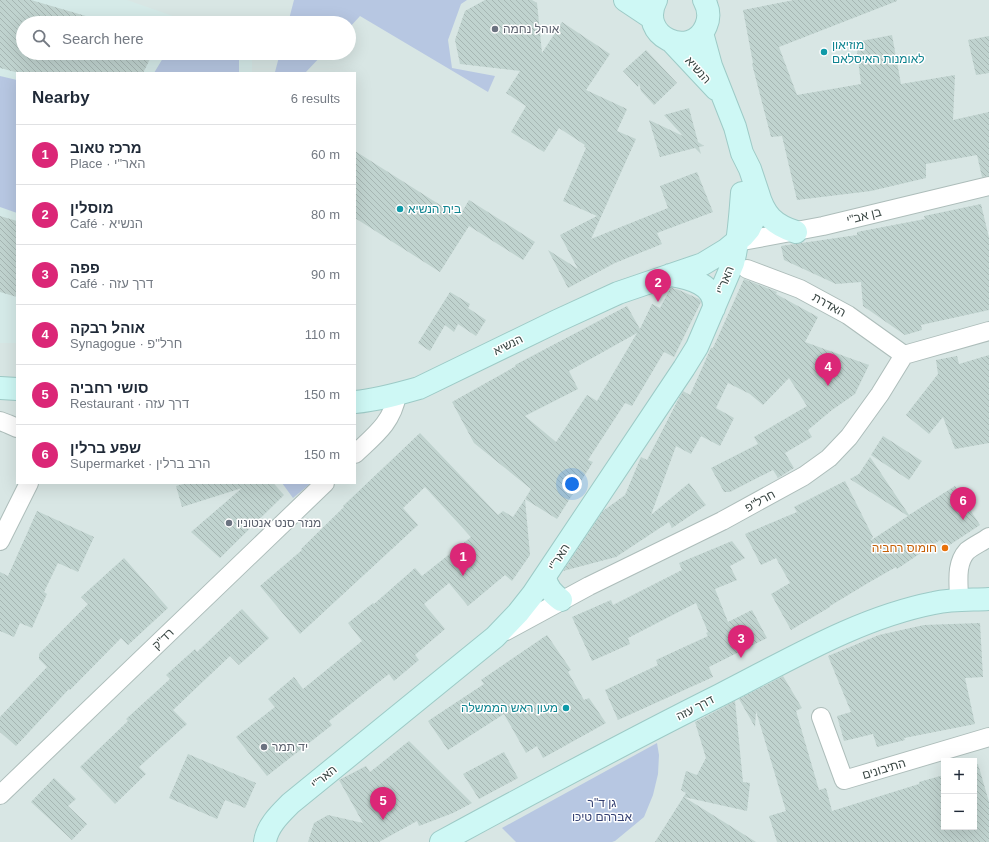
<!DOCTYPE html>
<html lang="en">
<head>
<meta charset="utf-8">
<style>
	:root { --surface:#fff; --page:#f6f6f7; --text:#1f2937; --muted:#747a83; --line:#e0e1e3; --accent:#db2777 }
	body { margin:0; font-family:Arial,Heebo,sans-serif; background:var(--page); color:var(--text) }
	.controls { position:absolute; right:12px; bottom:12px; display:grid; overflow:hidden; border-radius:0px; box-shadow:0 4px 16px #0002 }
	.controls button { width:36px; height:36px; display:grid; place-items:center; padding:0; border:0; border-bottom:1px solid var(--line); background:var(--surface); color:var(--text); font:20px sans-serif }
	.you { position:absolute; left:572px; top:484px; width:14px; height:14px; margin:-10px; border:3px solid #fff; border-radius:50%; background:#1a73e8; box-shadow:0 0 0 6px #1a73e833 }
	.badge { display:grid; place-items:center; width:26px; height:26px; border-radius:50%; background:var(--accent); color:#fff; font-size:13px; font-weight:700 }
	.pin { position:absolute; translate:-50% -33px; filter:drop-shadow(0 1px 2px #0008) }
	.pin::after { content:''; position:absolute; top:21px; width:14px; height:12px; background:inherit; clip-path:polygon(0 0,100% 0,50% 100%) }
	.list { margin:0; padding:0; list-style:none }
	h2 { display:flex; justify-content:space-between; align-items:center; height:52px; margin:0; padding:0 16px; font-size:17px }
	h2 small { font-size:13px; font-weight:400; color:var(--muted) }
	.list li { display:grid; grid-template-columns:26px 1fr auto; gap:12px; align-items:center; box-sizing:border-box; height:60px; padding:0 16px; border-top:1px solid var(--line) }
	.list b { display:block; font-size:15px; white-space:nowrap }
	.list p { margin:0; font-size:13px; white-space:nowrap; color:var(--muted) }
	.list em { font-size:13px; font-style:normal; color:var(--muted) }
	.icon { flex:none; width:22px; height:22px; fill:none; stroke:currentColor; stroke-width:2; stroke-linecap:round; stroke-linejoin:round }
	.map { position:relative; flex:none; width:989px; height:842px; overflow:hidden }
	.search { position:absolute; background:var(--surface); box-shadow:0 4px 16px #0002; left:16px; top:16px; width:340px; height:44px; display:flex; align-items:center; gap:10px; box-sizing:border-box; padding:0 14px; border-radius:22px; color:var(--muted); font-size:15px }
	.panel { position:absolute; background:var(--surface); box-shadow:0 4px 16px #0002; left:16px; top:72px; width:340px; height:412px; border-radius:0px }
	.map>svg:first-child { display:block }
	.residential { fill:#d8e6e4; fill-rule:evenodd }
	.education { fill:#d5eae8 }
	.green { fill:#b7c7e2 }
	.building { fill:url(#building-back-hatch); fill-rule:evenodd }
	.lines { fill:none; stroke-linecap:round; stroke-linejoin:round }
	.street-casing { stroke:#adbdba; stroke-width:20 }
	.secondary-casing { stroke:#9dcac6; stroke-width:24 }
	.street { stroke:#fff; stroke-width:18 }
	.secondary { stroke:#cef8f5; stroke-width:22 }
	.worship-dot { fill:#6b7280; stroke:#fff; stroke-width:1.5 }
	.culture-dot { fill:#0f9aa8; stroke:#fff; stroke-width:1.5 }
	.food-dot { fill:#e8710a; stroke:#fff; stroke-width:1.5 }
	.labels { text-anchor:middle; stroke-width:3; stroke-linejoin:round; paint-order:stroke }
	.worship-label { font-size:12px; fill:#5b616d; stroke:#fff; text-anchor:start }
	.culture-label { font-size:12px; fill:#0d838f; stroke:#fff; text-anchor:start }
	.street-label { font-size:12px; fill:#394643; stroke:#fff }
	.food-label { font-size:12px; fill:#c56008; stroke:#fff; text-anchor:end }
	.park-label { font-size:12px; fill:#333f71; stroke:#fff }
</style>
</head>
<body>
<div class="map">
<svg width="989" height="842" viewBox="0 0 989 842">
	<defs>
		<pattern id="building-back-hatch" width="6" height="6" patternUnits="userSpaceOnUse"><rect width="6" height="6" fill="#c0d3cf"/><path d="M-1 5l2 2M0 0l6 6M5-1l2 2" fill="none" stroke="#a6b6b3"/></pattern>
	</defs>
	<rect width="100%" height="100%" fill="#eaf3f2"/>
	<path class="residential" d="M0 0H989V842H0ZM23 23H349V53H23ZM17 73H355V483H17ZM944 761H974V827H944Z"/>
	<path class="education" d="M0 0H127L193 23H23V53H252V73H17V343H0Z"/>
	<path class="green" d="M294 0H467L461 4 448 40 452 68 495 76 488 92 360 16 349 28V23H288Z
		M166 53H235L239 54V73H154Z
		M280 53H324L305 73H277L275 72Z
		M0 76 17 80V213L0 207Z
		M282 483H311L293 498Z
		M657 743 659 755 658 774 653 795 644 817 615 841 612 842H516L502 828Z"/>
	<path class="building" d="M0 0H31L96 19 95 23H23V53H153L143 73H19L0 68Z
		M485 0H532L537 3 542 53 562 22 610 54 586 90 627 109 617 131 636 139 591 239 668 208 660 186 697 172 713 212 657 233 662 244 615 263 568 288 548 250 578 269 560 235 597 216 563 201 586 148 584 146 585 145 559 128 544 152 511 132 526 106 506 93 520 71 460 64 455 40 465 11Z
		M794 0H897V1L779 47 797 95 861 84 856 42 892 35 901 84 955 75 953 120 989 112V176L982 177 977 155 926 164V178L871 191 797 200 782 136 771 137 752 64 753 63 743 10Z
		M989 36V73L976 75 968 40Z
		M646 50 677 83 654 105 641 91 639 83 638 87 623 71Z
		M689 108 698 142 704 146 699 147 701 154 695 148 660 157 649 120 683 136 664 115Z
		M355 151 459 217 469 200 535 242 523 260 469 226 440 272 355 218Z
		M981 204 989 238V310L921 325 922 330 905 335 863 306 861 282 836 284 784 260 781 246 857 235V232L925 219 924 216Z
		M0 216 17 221V297L0 292Z
		M744 279 777 292 776 294 818 317 805 342 869 365 855 394 832 410 808 430 812 437 785 453 794 468 778 478 773 470 730 492H724L711 468 758 444 754 437 807 406 789 378 763 405 750 394 728 383 716 408 734 418 720 446 701 436 691 454 676 446 651 515 689 483 706 505 672 528 669 522 616 557 563 571 603 511 625 495 641 457 647 460 678 400 683 391 690 395 711 348H713Z
		M672 288 679 290 699 299 701 302 674 357 664 352 632 406 625 403 588 460 593 462 557 519 525 499 531 489 474 443 452 402 516 366 515 365 627 306 640 329 652 304 660 308 670 289ZM637 333 597 401 587 395 556 442 525 416 578 389 569 371Z
		M450 292 470 304 468 308 486 320 476 336 458 324 454 332 445 325 430 351 418 343Z
		M989 355V443L955 449 943 417 929 434 906 415 938 374 936 360 957 356 959 364Z
		M420 433 498 515 503 511 513 517 525 499 530 555 512 581 505 575 468 606 449 583 424 604 445 629 415 655 419 660 394 681 389 674 329 721 332 725 267 776 236 737 275 707 268 699 294 677 303 689 362 641 348 623 373 603 374 604 415 568 422 576 471 537 425 487 403 508 418 525 300 634 260 586 302 550 301 549 344 507 343 506Z
		M883 436 922 461 909 480 871 455Z
		M870 457 909 515 955 486 980 525 945 548 940 540 897 569 896 567 868 583 830 606V607L791 630 771 594 790 583 776 558 761 565 745 534 797 512 794 507 845 481 873 537 870 541 908 516 850 479 859 474Z
		M187 483H273L284 495 220 558 191 532 242 488 182 507 176 486Z
		M37 511 94 537 78 572 58 563 44 592 47 594 32 628 20 623 14 637 0 631V572L8 576Z
		M732 541 745 558 730 566 737 580 715 589 728 622 752 610 767 638 709 667 713 677 618 720 605 690 658 665 656 660 708 636 706 633 708 632 696 603 628 638 630 644 592 661 572 617 611 600 613 605 682 570 679 563Z
		M124 558 168 608 128 645 121 638 70 690 69 689 16 746 0 732V717L47 667 39 659V654L88 604 81 597Z
		M242 609 269 638 239 665 230 656 173 710 187 724 139 767 146 774 115 804 80 767 128 721 126 719 170 679 166 675 195 649 197 652Z
		M980 623 983 677 965 678 975 724 904 738 905 740 877 747 873 734 844 741 837 716 851 712 828 656 879 635 924 625Z
		M547 635 571 670 568 672 584 700 589 698 606 723 543 758 537 746 526 753 504 714 448 750 428 721 484 684 481 680Z
		M783 676 802 708 796 711 819 790 826 788 832 811 919 784V782L944 775V827H974V764H978L989 802V842H777L769 816 786 811 756 711 755 727 739 699Z
		M735 701 743 782 750 783 747 811 684 797 756 842H655L686 793 681 790 686 771 697 775 706 758 695 722Z
		M409 741 472 803 453 813 419 826 417 821 379 842H308L314 823 328 815 363 823 339 780 366 766 370 772Z
		M504 752 518 778 479 799 463 774Z
		M188 754 256 783 245 808 225 800 217 819 169 798Z
		M54 778 76 799 68 806 87 824 72 840 31 802Z"/>
	<g class="lines">
		<g class="street-casing">
			<path id="street" d="M737 242 823 226 989 186
				M747 269 800 289 848 315 904 355
				M0 421 8 424 17 428
				M355 454C375 435 392 423 397 395
				M0 541 29 483
				M959 600C959 584 955 564 967 551 973 546 982 542 989 537
				M506 631 589 586 722 521 804 476 829 458 849 437 880 394 904 355 989 331
				M821 717 844 780 989 737
				M0 795 325 483"/>
		</g>
		<g class="secondary-casing">
			<path id="secondary" d="M625 0 652 18
				M656 0C637 36 691 61 706 26 710 17 709 9 704 0
				M672 42 716 89
				M758 193C764 215 774 225 796 232
				M670 275C689 278 716 284 714 308
				M0 388 17 389
				M355 402C377 400 398 394 419 388L557 321 618 293 703 264 726 250 743 236 749 229 756 215 758 193 750 169 742 153 735 127 711 66 702 33
				M545 577C547 588 553 594 561 600
				M265 842C267 826 280 814 291 803L495 637 518 613 533 594 684 368 697 347 733 263C739 240 740 217 742 193
				M441 842C533 792 626 742 720 695 789 660 858 618 934 603 952 599 971 600 989 599"/>
		</g>
		<use href="#street" class="street"/>
		<use href="#secondary" class="secondary"/>
	</g>
	<g class="worship-dot">
		<circle cx="495" cy="29" r="4"/>
		<circle cx="229" cy="523" r="4"/>
		<circle cx="264" cy="747" r="4"/>
	</g>
	<g class="culture-dot">
		<circle cx="824" cy="52" r="4"/>
		<circle cx="400" cy="209" r="4"/>
		<circle cx="566" cy="708" r="4"/>
	</g>
	<circle class="food-dot" cx="945" cy="548" r="4"/>
	<g class="labels">
		<g class="worship-label">
			<text x="503" y="33">אוהל נחמה</text>
			<text x="237" y="527">מנזר סנט אנטוניו</text>
			<text x="272" y="751">יד תמר</text>
		</g>
		<g class="culture-label">
			<text x="832" y="49">מוזיאון<tspan x="832" dy="14">לאומנות האיסלאם</tspan></text>
			<text x="408" y="213">בית הנשיא</text>
			<text x="558" y="712" text-anchor="end">מעון ראש הממשלה</text>
		</g>
		<g class="street-label">
			<text transform="translate(698 70) rotate(48)" y="4">הנשיא</text>
			<text transform="translate(864 216) rotate(-14)" y="4">בן אב"י</text>
			<text transform="translate(725 280) rotate(-68)" y="4">האר"י</text>
			<text transform="translate(829 305) rotate(29)" y="4">האדרת</text>
			<text transform="translate(508 345) rotate(-26)" y="4">הנשיא</text>
			<text transform="translate(760 501) rotate(-29)" y="4">חרל"פ</text>
			<text transform="translate(559 557) rotate(-57)" y="4">האר"י</text>
			<text transform="translate(163 639) rotate(-44)" y="4">רד"ק</text>
			<text transform="translate(695 708) rotate(-27)" y="4">דרך עזה</text>
			<text transform="translate(884 769) rotate(-17)" y="4">התיבונים</text>
			<text transform="translate(324 777) rotate(-39)" y="4">האר"י</text>
		</g>
		<g class="food-label">
			<text x="937" y="552">חומוס רחביה</text>
		</g>
		<g class="park-label">
			<text x="602" y="807">גן ד"ר<tspan x="602" dy="14">אברהם טיכו</tspan></text>
		</g>
	</g>
</svg>
<div class="controls">
<button>+</button>
<button>−</button>
</div>
<div class="you"></div>
<div class="pin badge" style="left:463px;top:576px">1</div>
<div class="pin badge" style="left:658px;top:302px">2</div>
<div class="pin badge" style="left:741px;top:658px">3</div>
<div class="pin badge" style="left:828px;top:386px">4</div>
<div class="pin badge" style="left:383px;top:820px">5</div>
<div class="pin badge" style="left:963px;top:520px">6</div>
<div class="search"><svg class="icon" aria-label="search" viewBox="0 0 24 24"><circle cx="10" cy="10" r="6"/><path d="M15 15l6 6"/></svg>Search here</div>
<section class="panel">
<h2>Nearby<small>6 results</small></h2>
<ul class="list">
<li><span class="badge">1</span><div><b>מרכז טאוב</b><p>Place · האר&quot;י</p></div><em>60 m</em></li>
<li><span class="badge">2</span><div><b>מוסלין</b><p>Café · הנשיא</p></div><em>80 m</em></li>
<li><span class="badge">3</span><div><b>פפה</b><p>Café · דרך עזה</p></div><em>90 m</em></li>
<li><span class="badge">4</span><div><b>אוהל רבקה</b><p>Synagogue · חרל&quot;פ</p></div><em>110 m</em></li>
<li><span class="badge">5</span><div><b>סושי רחביה</b><p>Restaurant · דרך עזה</p></div><em>150 m</em></li>
<li><span class="badge">6</span><div><b>שפע ברלין</b><p>Supermarket · הרב ברלין</p></div><em>150 m</em></li>
</ul>
</section>
</div>
</body>
</html>
